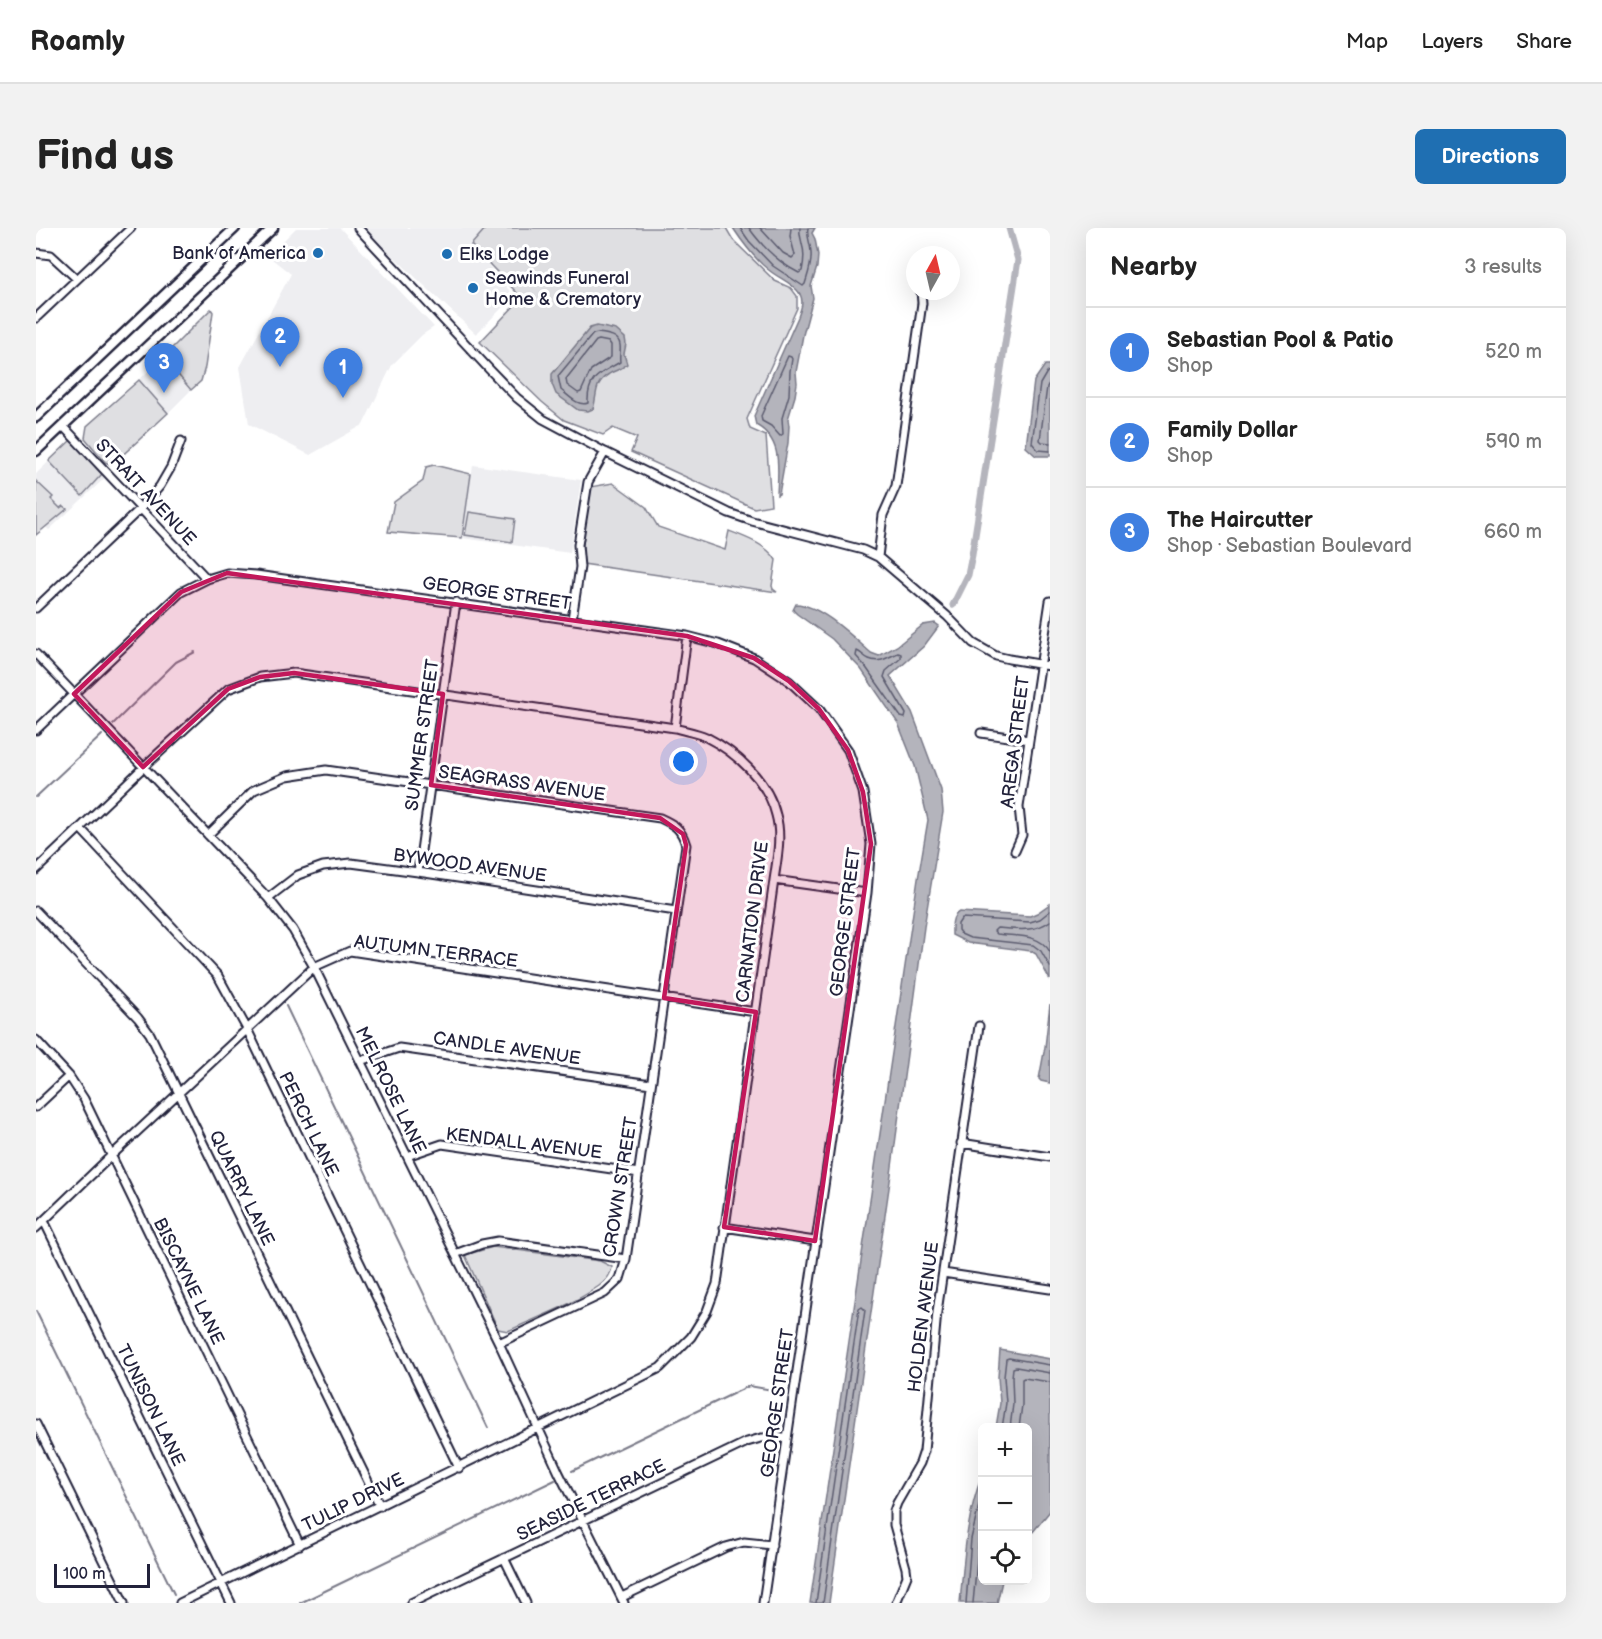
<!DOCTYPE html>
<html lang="en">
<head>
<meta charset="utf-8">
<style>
	:root { --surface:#fff; --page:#f2f2f2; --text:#222; --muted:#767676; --line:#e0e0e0; --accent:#1f6fb2 }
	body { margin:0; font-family:"Balsamiq Sans",sans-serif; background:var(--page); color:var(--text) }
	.controls { position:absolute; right:18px; bottom:18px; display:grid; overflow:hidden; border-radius:9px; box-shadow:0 6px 24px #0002 }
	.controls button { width:54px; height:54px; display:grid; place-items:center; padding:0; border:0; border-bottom:2px solid var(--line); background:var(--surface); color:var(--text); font:30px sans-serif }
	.compass { position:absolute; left:870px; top:18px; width:54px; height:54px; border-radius:50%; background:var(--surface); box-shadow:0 6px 24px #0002; rotate:8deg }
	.scale { position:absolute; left:18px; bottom:15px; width:96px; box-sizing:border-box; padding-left:6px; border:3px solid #22223b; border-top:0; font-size:16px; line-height:21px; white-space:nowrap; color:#22223b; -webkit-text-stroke:4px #fff; paint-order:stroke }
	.you { position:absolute; left:648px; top:534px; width:21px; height:21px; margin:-15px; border:4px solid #fff; border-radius:50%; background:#1a73e8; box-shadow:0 0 0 9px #1a73e833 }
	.badge { display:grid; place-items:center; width:39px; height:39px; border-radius:50%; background:var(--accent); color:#fff; font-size:20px; font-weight:700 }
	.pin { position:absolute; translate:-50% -50px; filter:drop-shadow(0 2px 3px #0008) }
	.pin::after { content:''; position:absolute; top:32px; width:21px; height:18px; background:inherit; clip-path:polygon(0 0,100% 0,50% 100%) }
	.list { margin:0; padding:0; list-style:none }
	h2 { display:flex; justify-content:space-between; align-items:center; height:78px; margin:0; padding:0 24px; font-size:26px }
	h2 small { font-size:20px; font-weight:400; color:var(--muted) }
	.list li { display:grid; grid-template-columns:39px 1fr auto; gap:18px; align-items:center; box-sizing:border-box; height:90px; padding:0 24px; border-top:2px solid var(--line) }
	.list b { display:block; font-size:22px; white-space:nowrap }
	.list p { margin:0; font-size:20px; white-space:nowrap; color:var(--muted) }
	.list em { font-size:20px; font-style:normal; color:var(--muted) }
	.icon { flex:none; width:33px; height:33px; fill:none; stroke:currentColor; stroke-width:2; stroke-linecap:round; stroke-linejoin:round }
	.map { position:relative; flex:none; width:1014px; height:1375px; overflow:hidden; border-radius:9px }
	header { display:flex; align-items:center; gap:36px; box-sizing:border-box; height:84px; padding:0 30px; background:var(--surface); border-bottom:2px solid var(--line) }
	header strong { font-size:28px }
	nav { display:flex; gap:33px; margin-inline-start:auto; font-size:21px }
	.intro { display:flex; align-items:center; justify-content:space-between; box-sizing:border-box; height:144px; padding:0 36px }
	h1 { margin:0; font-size:42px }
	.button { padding:15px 27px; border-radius:9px; background:var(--accent); color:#fff; font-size:21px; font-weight:700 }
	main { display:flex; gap:36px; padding:0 36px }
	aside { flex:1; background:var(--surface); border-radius:9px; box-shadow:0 6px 24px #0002 }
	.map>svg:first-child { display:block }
	.built { fill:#eeeef1 }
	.green { fill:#dfdfe2; stroke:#80808e; stroke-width:1.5 }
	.water { fill:#b4b4bc; stroke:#7a7a88; stroke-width:1.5 }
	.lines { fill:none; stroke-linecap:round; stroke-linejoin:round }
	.shore { stroke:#5c5c6f; stroke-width:1.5 }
	.stream { stroke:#7a7a88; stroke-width:2 }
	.canal { stroke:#b4b4bc; stroke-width:7 }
	.minor-casing { stroke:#22223b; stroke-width:11 }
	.major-casing { stroke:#22223b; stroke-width:13 }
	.minor { stroke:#fff; stroke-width:7 }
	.major { stroke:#fff; stroke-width:8 }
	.marked { fill:#c2185b; fill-opacity:0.2; stroke:#c2185b; stroke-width:4.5; stroke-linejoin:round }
	.poi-dot { fill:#1f6fb2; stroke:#fff; stroke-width:2 }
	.labels { text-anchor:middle; stroke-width:6; stroke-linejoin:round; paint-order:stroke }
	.poi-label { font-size:18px; fill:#22223b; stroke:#fff; text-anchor:start }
	.street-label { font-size:18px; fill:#22223b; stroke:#fff }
</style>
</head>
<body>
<header>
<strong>Roamly</strong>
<nav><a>Map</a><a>Layers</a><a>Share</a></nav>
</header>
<div class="intro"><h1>Find us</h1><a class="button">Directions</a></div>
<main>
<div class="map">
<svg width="1014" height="1375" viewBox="0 0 1014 1375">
	<rect width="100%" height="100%" fill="#fff"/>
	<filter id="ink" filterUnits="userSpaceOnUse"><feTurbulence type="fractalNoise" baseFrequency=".0167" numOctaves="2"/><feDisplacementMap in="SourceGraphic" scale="12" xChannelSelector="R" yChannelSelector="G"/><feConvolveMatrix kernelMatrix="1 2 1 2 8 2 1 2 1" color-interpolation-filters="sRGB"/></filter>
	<g filter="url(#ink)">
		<path class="built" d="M260 0H304L398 99 386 107 356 137 327 197 274 227 213 196 204 139 255 46 232 28Z
			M327 0H450L435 17 478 68 440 106Z
			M127 129 155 162 132 185 103 152Z
			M35 212 70 249 13 302 0 290V246Z
			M437 237 545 252 534 325 426 310Z"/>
		<path class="green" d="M450 0H690L697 12 739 53 755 60 761 68V80L711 191 714 201 730 208 735 277 718 280 595 224 601 210 577 200 567 207 528 192 506 174 444 114 479 77 483 67 435 17Z
			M175 81 177 84 169 139 165 153 155 162 127 129Z
			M103 152 132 185 79 234 74 236 69 234 49 210 51 198Z
			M35 212 66 246 46 268 13 233Z
			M398 237 435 246 426 310 352 304 358 274 387 253 390 239Z
			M0 253 17 269 15 271 24 280 27 278 31 281 0 307Z
			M577 255 610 279 622 299 689 322 693 303C709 309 731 317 740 332L736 358 737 361 741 364 547 336V309L555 259Z
			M433 284 479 291 476 314 429 307Z
			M457 1019 564 1033 576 1039C575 1047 570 1053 563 1058 536 1077 502 1089 472 1103L462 1101 429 1027Z"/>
		<path class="water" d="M697 0H779L776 5 779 11 782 27 781 39 775 58 777 70 767 107 760 144 761 155 759 168 752 191 753 198 752 215 743 266 741 267C742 240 747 212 720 197L718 188 762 89C765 81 768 74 764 66 757 55 744 51 734 43 719 32 707 15 697 0Z
			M561 98 580 102 589 110 590 116 588 126 591 136C585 142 579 142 573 146 557 156 562 166 557 181L552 183 542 182 520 166 516 156V146L554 100Z
			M1009 137H1014V228H1000L990 219 998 153Z
			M760 376C785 377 817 409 835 425L843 428 861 418 887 397 899 395 903 398 888 418 854 448 876 484 905 562 907 584 888 699 855 946 793 1375H774L882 651 892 592 879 538 862 495 825 441 796 411 761 386 757 382Z
			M1014 676V752L1000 726 995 723 932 715 916 707C916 698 915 689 923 684L994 688 1001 685Z
			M1014 776V855L1005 853 1003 851 1009 819Z
			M964 1122 1014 1131V1283L992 1310V1200L960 1199 964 1175 962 1149Z
			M946 1248V1352L966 1353 961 1375H924C928 1332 930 1288 946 1248Z"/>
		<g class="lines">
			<path class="shore" d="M704 0 713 13 737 38 767 58 769 56C772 46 776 36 775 25 775 16 770 8 772 0
				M713 0C726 18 743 35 763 45L766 43C768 34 769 25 766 16 765 9 763 7 764 0
				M724 0 747 25 756 30 759 27 754 8 755 0
				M562 105C570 106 583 107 584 117 585 123 583 127 584 134 566 145 551 148 552 175 542 179 533 168 525 162L522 148 557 106Z
				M563 112 573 114 575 117V129L555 142 545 164 542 165 531 157 530 151 560 113Z
				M752 128 755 129 756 131 754 143 753 167 746 190 747 206 744 208 735 198 726 193 725 188Z
				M1014 143 1011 144 1004 156 996 215 1002 222 1014 223
				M1014 154 1011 159 1004 212 1006 214 1014 215
				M821 423C826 425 828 429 833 431 844 436 852 429 862 425L865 426V430L850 443 848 449 870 486 869 490 865 489 829 438 820 428Z
				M1014 683 1004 691 994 694 926 690 922 696V702L925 706 934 710 997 717 1005 723 1014 739
				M1014 693C998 705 980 701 961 700L958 703 961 706C979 709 1004 705 1014 724
				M966 1200 970 1175 968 1149 970 1131 973 1130 1014 1137
				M974 1200 977 1176 976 1149 977 1140 980 1139 1014 1145
				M983 1200 986 1177V1151L988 1150 1014 1154
				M780 1375 823 1081 826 1079 829 1082 787 1375
				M930 1375 935 1311 946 1265
				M937 1375 943 1312 946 1297"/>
			<path class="stream" d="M77 496 140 434 159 424
				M0 569 66 507
				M250 778 452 1200
				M0 1083 138 1366
				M536 1243 713 1158 748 1164
				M264 1375 519 1252"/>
			<path class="canal" d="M917 377 932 347 936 327 982 32 973 0"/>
			<g class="minor-casing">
				<path id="minor" d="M322 0 453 141 481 170 507 191 569 224 693 285 716 293 827 322 842 329 911 388 937 415 960 428 973 431 1014 438
					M0 25 15 27 41 51
					M0 90 95 0
					M27 198 171 351
					M842 329 847 287 860 258 886 75 885 63
					M0 380 104 281 124 258 135 239 145 213
					M536 391 544 339 542 317 552 254 569 224
					M0 426 232 670 257 702 278 739 463 1115 523 1245 588 1375
					M639 500 651 408
					M0 502 145 364 171 351 191 345 220 347 651 408 682 416 718 430 753 453 783 481 812 522 827 564 835 616 831 665 727 1375
					M945 505 993 512
					M44 600 182 748 211 801 423 1240
					M172 607 218 562 251 548 290 542 624 590C639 597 645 600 650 617L590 1031 584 1051 569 1065 463 1115
					M979 623 986 607 983 579 1014 373
					M0 642 113 534 192 461 224 449 258 445 639 500C649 503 661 505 670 509 700 524 732 553 740 587 746 608 741 631 738 652L681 1056 671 1083 655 1109 624 1140 144 1375
					M382 644 420 374
					M738 652 831 665
					M232 670 262 647 287 638 315 635 382 644 640 683
					M0 683 102 790 114 806 344 1278
					M0 812 33 848 48 871 264 1317
					M324 833 363 820 615 856
					M0 879 33 848
					M925 915 1014 929
					M371 928 406 916 603 945
					M8 993 195 1375
					M688 999 779 1013
					M0 1000 75 928 278 739 314 723 720 784
					M419 1026 446 1016 462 1013 590 1031
					M907 1045 1014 1061
					M0 1196 88 1375
					M468 1330 490 1375
					M586 1369 690 1319 708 1314 736 1317
					M375 1375 711 1214 725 1210H751
					M860 1375 871 1348 870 1340 858 1297V1283L861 1275 884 1235 888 1223 901 1084 943 798"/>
			</g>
			<g class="major-casing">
				<path id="major" d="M0 189 199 0
					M0 223 237 0"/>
			</g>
			<use href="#minor" class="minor"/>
			<use href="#major" class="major"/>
		</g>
	</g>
	<path class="marked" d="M191 345 651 408 718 430 753 453 783 481 812 522 827 564 835 616 779 1013 688 999 720 784 628 770 650 617 647 606 624 590 395 557 407 466 258 445 224 449 192 461 107 539 38 466 145 364Z"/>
	<g class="poi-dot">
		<circle cx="282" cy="25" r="6"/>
		<circle cx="411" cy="26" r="6"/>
		<circle cx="437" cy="60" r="6"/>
	</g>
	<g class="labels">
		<g class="poi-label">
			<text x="270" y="31" text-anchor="end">Bank of America</text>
			<text x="423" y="32">Elks Lodge</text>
			<text x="449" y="56">Seawinds Funeral<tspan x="449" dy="21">Home &amp; Crematory</tspan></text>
		</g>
		<g class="street-label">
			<text transform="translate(110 264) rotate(47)" y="6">STRAIT AVENUE</text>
			<text transform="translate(461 365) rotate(8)" y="6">GEORGE STREET</text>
			<text transform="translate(386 507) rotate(-82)" y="6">SUMMER STREET</text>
			<text transform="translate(979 514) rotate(-83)" y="6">AREGA STREET</text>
			<text transform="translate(486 555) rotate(8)" y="6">SEAGRASS AVENUE</text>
			<text transform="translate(434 637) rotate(8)" y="6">BYWOOD AVENUE</text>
			<text transform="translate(716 694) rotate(-83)" y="6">CARNATION DRIVE</text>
			<text transform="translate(809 694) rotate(-83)" y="6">GEORGE STREET</text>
			<text transform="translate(400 723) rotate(7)" y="6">AUTUMN TERRACE</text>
			<text transform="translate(471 820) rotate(8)" y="6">CANDLE AVENUE</text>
			<text transform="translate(355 862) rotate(64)" y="6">MELROSE LANE</text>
			<text transform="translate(273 896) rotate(64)" y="6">PERCH LANE</text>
			<text transform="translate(488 915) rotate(7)" y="6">KENDALL AVENUE</text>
			<text transform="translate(584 959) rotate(-81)" y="6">CROWN STREET</text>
			<text transform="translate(206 960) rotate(64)" y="6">QUARRY LANE</text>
			<text transform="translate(153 1053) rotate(64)" y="6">BISCAYNE LANE</text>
			<text transform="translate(887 1089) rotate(-83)" y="6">HOLDEN AVENUE</text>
			<text transform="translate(741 1175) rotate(-82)" y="6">GEORGE STREET</text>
			<text transform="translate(115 1177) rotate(64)" y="6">TUNISON LANE</text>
			<text transform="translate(555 1272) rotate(-26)" y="6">SEASIDE TERRACE</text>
			<text transform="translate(317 1274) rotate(-26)" y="6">TULIP DRIVE</text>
		</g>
	</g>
</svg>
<div class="controls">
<button>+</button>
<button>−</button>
<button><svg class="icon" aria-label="locate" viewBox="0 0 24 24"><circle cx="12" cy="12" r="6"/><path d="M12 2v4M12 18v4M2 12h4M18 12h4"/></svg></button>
</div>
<svg class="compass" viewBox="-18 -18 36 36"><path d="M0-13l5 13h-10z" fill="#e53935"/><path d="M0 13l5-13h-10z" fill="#767676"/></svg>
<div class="scale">100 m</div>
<div class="you"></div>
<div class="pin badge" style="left:307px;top:170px;background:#3f7fe0">1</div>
<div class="pin badge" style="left:244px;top:139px;background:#3f7fe0">2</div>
<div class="pin badge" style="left:128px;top:165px;background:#3f7fe0">3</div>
</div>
<aside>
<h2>Nearby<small>3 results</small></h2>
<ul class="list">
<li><span class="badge" style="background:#3f7fe0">1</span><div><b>Sebastian Pool &amp; Patio</b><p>Shop</p></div><em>520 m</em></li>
<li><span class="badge" style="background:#3f7fe0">2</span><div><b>Family Dollar</b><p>Shop</p></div><em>590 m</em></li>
<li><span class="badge" style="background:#3f7fe0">3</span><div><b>The Haircutter</b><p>Shop · Sebastian Boulevard</p></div><em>660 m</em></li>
</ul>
</aside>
</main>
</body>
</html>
